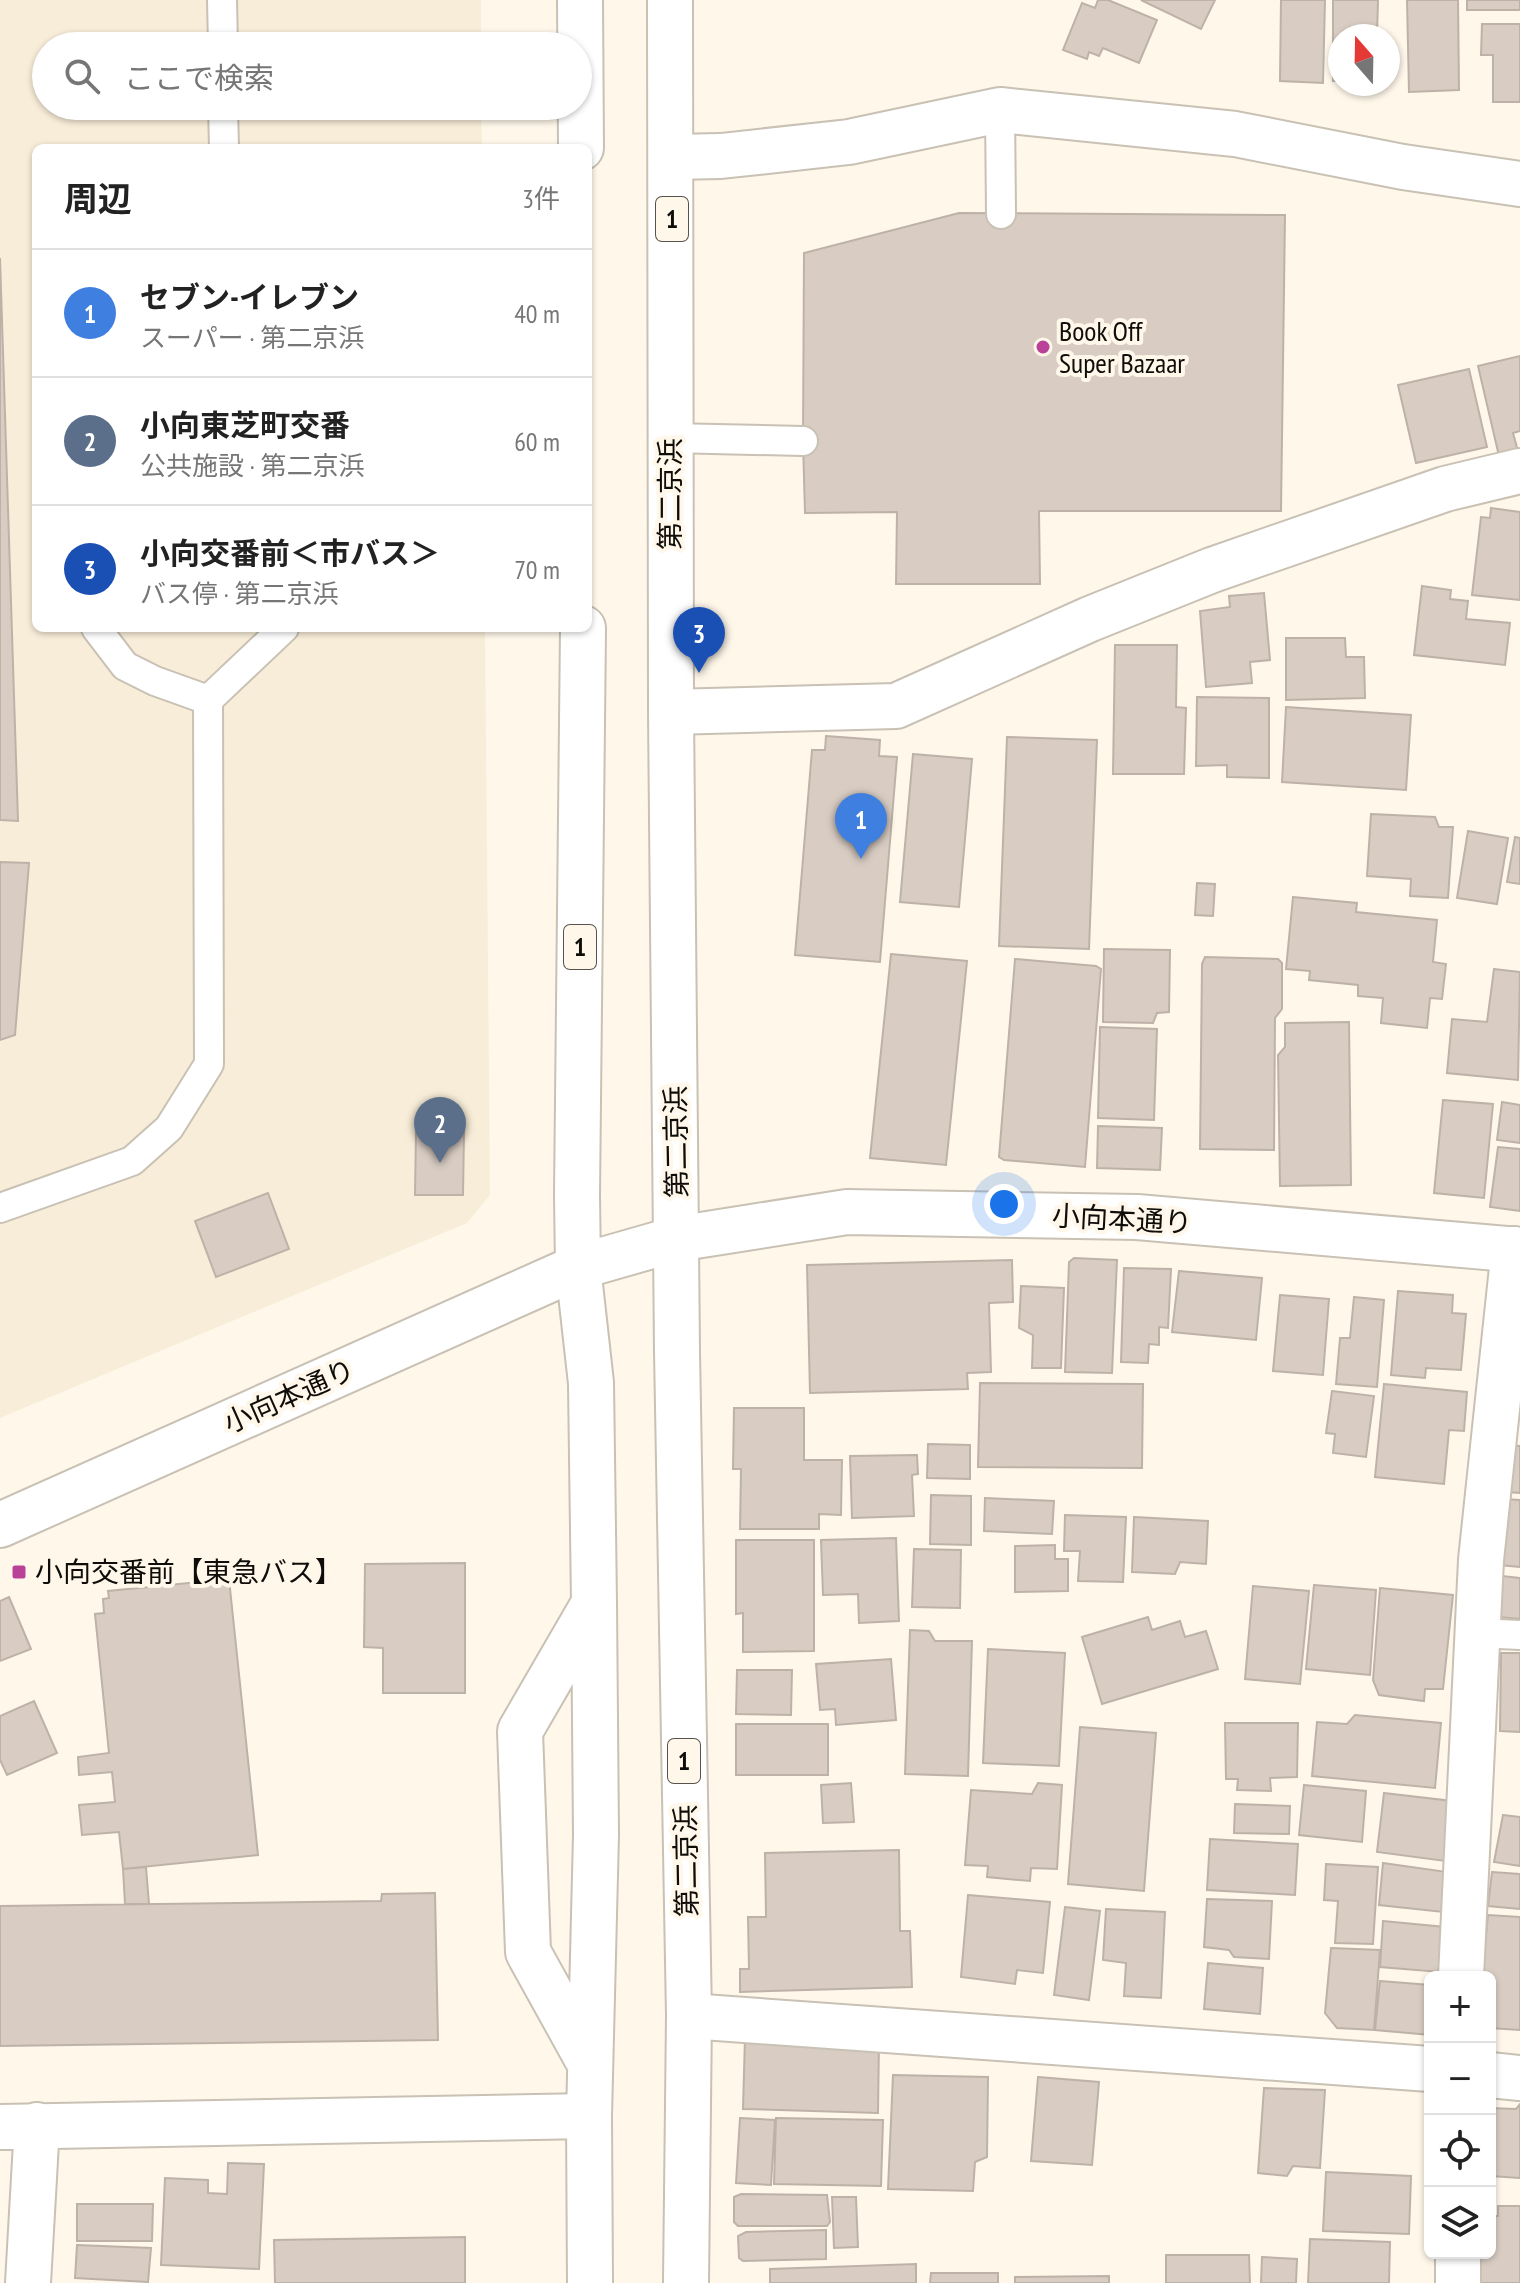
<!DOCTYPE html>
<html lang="ja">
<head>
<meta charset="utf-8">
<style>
	:root { --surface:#fff; --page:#f6f6f6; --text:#222; --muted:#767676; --line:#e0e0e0; --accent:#b94298 }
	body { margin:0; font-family:"PT Sans Narrow","Noto Sans JP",sans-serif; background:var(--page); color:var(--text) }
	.controls { position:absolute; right:24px; bottom:24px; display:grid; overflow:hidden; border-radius:12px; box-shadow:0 2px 6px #0004 }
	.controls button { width:72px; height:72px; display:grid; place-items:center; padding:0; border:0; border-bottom:2px solid var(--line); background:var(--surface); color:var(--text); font:40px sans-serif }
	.compass { position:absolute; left:1328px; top:24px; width:72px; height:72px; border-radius:50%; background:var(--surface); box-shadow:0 2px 6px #0004; rotate:340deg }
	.you { position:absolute; left:1004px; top:1204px; width:28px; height:28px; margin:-20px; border:6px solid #fff; border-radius:50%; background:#1a73e8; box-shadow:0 0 0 12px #1a73e833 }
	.badge { display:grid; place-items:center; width:52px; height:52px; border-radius:50%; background:var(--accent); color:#fff; font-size:26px; font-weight:700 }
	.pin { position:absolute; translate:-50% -66px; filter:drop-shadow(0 2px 4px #0008) }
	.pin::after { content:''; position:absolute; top:42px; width:28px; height:24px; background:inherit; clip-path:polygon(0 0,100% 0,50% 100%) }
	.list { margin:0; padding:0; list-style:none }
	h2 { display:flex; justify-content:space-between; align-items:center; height:104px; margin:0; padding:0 32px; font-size:34px }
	h2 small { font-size:26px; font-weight:400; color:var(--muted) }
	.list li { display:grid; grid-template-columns:52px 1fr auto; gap:24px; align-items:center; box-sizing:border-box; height:128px; padding:0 32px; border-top:2px solid var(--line) }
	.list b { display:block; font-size:30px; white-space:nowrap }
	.list p { margin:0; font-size:26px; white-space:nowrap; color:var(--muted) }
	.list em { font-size:26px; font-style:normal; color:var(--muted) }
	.icon { flex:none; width:44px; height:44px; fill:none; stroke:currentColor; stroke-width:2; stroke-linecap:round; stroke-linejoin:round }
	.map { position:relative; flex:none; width:1520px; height:2283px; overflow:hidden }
	.search { position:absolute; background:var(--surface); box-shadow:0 2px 6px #0004; left:32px; top:32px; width:560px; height:88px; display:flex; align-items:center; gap:20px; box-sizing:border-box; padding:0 28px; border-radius:44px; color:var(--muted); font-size:30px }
	.panel { position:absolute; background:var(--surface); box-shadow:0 2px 6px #0004; left:32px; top:144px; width:560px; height:488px; border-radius:12px }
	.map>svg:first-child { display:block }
	.built { fill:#f8edd8 }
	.building { fill:#d9cdc3; stroke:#beb2a8; stroke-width:2 }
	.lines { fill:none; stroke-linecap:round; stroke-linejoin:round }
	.lane-casing { stroke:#c8c1b4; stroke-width:32 }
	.street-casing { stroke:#c8c1b4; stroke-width:48 }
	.secondary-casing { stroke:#c8c1b4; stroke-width:48 }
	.highway-casing { stroke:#c8c1b4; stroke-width:48 }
	.lane { stroke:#fff; stroke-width:28 }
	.street { stroke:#fff; stroke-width:44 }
	.secondary { stroke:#fff; stroke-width:44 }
	.highway { stroke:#fff; stroke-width:44 }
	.poi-dot { fill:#b94298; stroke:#fff7ea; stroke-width:3 }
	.labels { text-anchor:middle; stroke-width:8; stroke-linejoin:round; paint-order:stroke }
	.shield { fill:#fff7ea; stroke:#57534c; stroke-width:2 }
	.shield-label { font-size:26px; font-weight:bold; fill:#0f0d09 }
	.poi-label { font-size:28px; fill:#0f0d09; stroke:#fff7ea; text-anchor:start }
	.street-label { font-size:28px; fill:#0f0d09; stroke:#fff7ea }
</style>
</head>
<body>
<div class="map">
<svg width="1520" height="2283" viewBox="0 0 1520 2283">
	<rect width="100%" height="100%" fill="#fff7ea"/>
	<path class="built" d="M0 0H481V46H46V106H481L482 148H36V628H485L490 1195 467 1223 0 1418Z"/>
	<path class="building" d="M1098 0H1108L1157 20 1139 63 1103 48 1099 56 1089 52 1087 59 1063 50 1082 3 1095 8Z
		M1141 0H1215L1201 29Z
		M1281 0H1325L1323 83 1280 81Z
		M1333 0H1378L1377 36H1340V81H1333Z
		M1407 0H1458L1459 90 1409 92Z
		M1467 0H1520V10H1467Z
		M1482 24H1520V102H1493V55H1481Z
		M959 213 1285 215 1281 511H1039L1040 584H896L897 512 805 513 803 441 804 253Z
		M0 258 18 821 0 820Z
		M1520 356V431L1513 433 1518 451 1499 456 1478 366Z
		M1469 369 1487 447 1416 463 1398 385Z
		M1491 508 1520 512V600L1472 595 1481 517 1490 518Z
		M1422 586 1451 590 1450 599 1468 601 1466 619 1510 623 1505 665 1414 655Z
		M1264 593 1270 660 1250 662 1252 683 1206 687 1200 611 1230 607 1229 596Z
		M1286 638H1345L1346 657H1364L1365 698 1286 700Z
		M1115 645H1177L1176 707 1186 708 1184 774H1113Z
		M1197 697 1269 698V778L1227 777V765L1196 766Z
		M1286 707 1411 715 1406 790 1282 782Z
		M826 736 880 740 879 756 897 757 880 962 795 955 812 750H825Z
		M1007 737 1097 740 1089 949 999 946Z
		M913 754 972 759 959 907 900 902Z
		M1371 814 1435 817 1439 827H1453L1448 898 1410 896 1411 879 1367 876Z
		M1468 831 1508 838 1497 904 1457 898Z
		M1515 837 1520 838V884L1507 882Z
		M0 862 29 863 15 1035 0 1040Z
		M1197 883 1215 884 1213 916 1195 915Z
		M1293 897 1357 903 1356 912 1437 920 1433 962 1446 964 1442 999 1430 998 1427 1028 1381 1023 1383 998 1358 996V985L1309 980 1310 971 1286 969Z
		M1104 949 1170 950 1169 1012 1157 1013 1153 1023 1103 1022Z
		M891 954 967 961 946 1165 870 1158Z
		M1205 957 1278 959 1282 963V1009L1275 1018 1274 1150 1200 1149 1202 964Z
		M1015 959 1096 966 1101 969 1085 1167 1004 1160 999 1157Z
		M1494 969 1520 972 1518 1080 1447 1073 1452 1019 1487 1022Z
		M1349 1022 1351 1185 1280 1186 1278 1055 1285 1047V1023Z
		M1100 1027 1157 1029 1154 1120 1098 1118Z
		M1443 1100 1493 1104 1484 1198 1434 1193Z
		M1502 1102 1520 1105V1143L1497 1140Z
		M1098 1126 1162 1128 1160 1170 1097 1168Z
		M416 1131H464L463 1195H415Z
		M1498 1147 1520 1149V1211L1490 1207Z
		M268 1193 289 1249 216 1277 195 1221Z
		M1074 1258 1117 1260 1112 1373 1065 1372 1069 1262Z
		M1012 1260 1013 1302 989 1303 991 1372 967 1373 968 1389 810 1393 807 1265Z
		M1124 1268 1171 1269 1168 1328 1159 1327V1345L1149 1344 1148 1363 1121 1362Z
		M1179 1271 1262 1278 1256 1340 1172 1332Z
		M1021 1286 1064 1288 1061 1368H1032L1033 1335 1019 1328Z
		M1398 1291 1453 1295 1452 1313 1466 1314 1461 1370 1426 1368 1425 1378 1391 1375Z
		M1280 1295 1329 1299 1323 1375 1273 1371Z
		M1354 1297 1384 1300 1377 1387 1336 1384 1340 1338H1350Z
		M980 1383 1143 1384 1142 1468 978 1467Z
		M1384 1384 1467 1392 1464 1431 1449 1430 1444 1484 1375 1477Z
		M1332 1391 1374 1396 1366 1457 1333 1453 1335 1434 1326 1433Z
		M734 1408H804V1460H842L841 1515 819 1514V1529H740L741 1469H733Z
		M928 1444 970 1445V1479L927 1478Z
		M1508 1445 1520 1446V1493L1507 1492Z
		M917 1455 918 1474 912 1475 914 1516 852 1518 850 1456Z
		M931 1495 971 1496V1545L930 1544Z
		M985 1498 1054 1501 1052 1534 984 1531Z
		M1504 1499 1520 1500V1567L1499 1565Z
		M1065 1515 1126 1517 1123 1582 1078 1581 1080 1551H1064Z
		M1134 1517 1208 1521 1206 1564 1180 1562 1175 1574 1132 1572Z
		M896 1538 899 1621 859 1623 858 1594 823 1595 821 1540Z
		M736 1540H814V1651L743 1652V1613L736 1614Z
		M1055 1545V1559H1068V1591L1015 1592V1546Z
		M914 1549 961 1550 960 1608 912 1607Z
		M465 1563V1693H383V1648L364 1647 365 1564Z
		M1502 1576 1520 1578V1619L1499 1617Z
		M229 1579 258 1855 123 1869 119 1832 82 1835 79 1805 115 1802 112 1772 79 1775 78 1757 109 1753 95 1614 104 1613 103 1599 109 1598 108 1591Z
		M1314 1585 1376 1590 1370 1675 1306 1669Z
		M1253 1586 1309 1591 1300 1684 1245 1679Z
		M1380 1588 1453 1595 1443 1689H1425L1424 1701 1379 1695 1373 1680Z
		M9 1597 31 1649 0 1661V1601Z
		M1148 1617 1152 1630 1180 1621 1185 1637 1206 1631 1218 1669 1102 1704 1082 1637Z
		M910 1630 929 1631 935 1641H972L968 1776 905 1774Z
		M988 1649 1065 1653 1059 1766 983 1763Z
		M1501 1653H1520V1732L1500 1731Z
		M891 1659 896 1720 836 1725 835 1709 820 1710 816 1664Z
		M737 1670H792L791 1715 736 1714Z
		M34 1701 57 1753 7 1775 0 1760V1716Z
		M1355 1715 1441 1723 1435 1788 1312 1776 1317 1722 1347 1724Z
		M1225 1723H1298L1297 1777 1270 1778 1271 1791 1237 1790 1238 1779H1226Z
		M736 1724H828V1775H736Z
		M1080 1727 1156 1733 1144 1891 1068 1884Z
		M851 1783 854 1822 823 1823 821 1785Z
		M1038 1783 1062 1785 1057 1869 1031 1868 1030 1881 987 1877 988 1866 965 1865 971 1790 1032 1794Z
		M1304 1785 1366 1791 1362 1842 1299 1835Z
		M1384 1793 1452 1801 1445 1861 1377 1852Z
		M1235 1804 1290 1806 1289 1834 1234 1833Z
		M1503 1815 1520 1817V1866L1494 1862Z
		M1210 1839 1298 1844 1295 1895 1207 1890Z
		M899 1850 900 1931H910L912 1987 740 1992V1969H749L748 1917H766L765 1853Z
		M1383 1863 1447 1872 1443 1912 1379 1905Z
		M1326 1864 1378 1867 1373 1944 1335 1943 1338 1901 1324 1900Z
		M146 1867 149 1904H125L123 1869Z
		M1492 1872 1520 1874V1909L1488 1906Z
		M435 1893 438 2040 0 2046V1906L381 1901 382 1894Z
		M968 1895 1050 1902 1043 1973 1017 1970 1015 1984 961 1977Z
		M1207 1899 1272 1901 1269 1959 1234 1957 1229 1950 1204 1947Z
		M1065 1907 1100 1911 1089 2000 1054 1995Z
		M1106 1909 1165 1912 1161 1998 1124 1996 1126 1963 1103 1960Z
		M1488 1915 1520 1917V2030L1490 2028V1977H1482Z
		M1383 1921 1445 1927 1440 1972 1380 1967Z
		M1331 1948 1380 1950 1374 2030 1337 2028 1325 2013Z
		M1208 1963 1263 1968 1260 2014 1204 2009Z
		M1380 1981 1430 1985V2035L1375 2030Z
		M745 2037 879 2040 878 2113 743 2109Z
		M893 2075 988 2077 987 2157 975 2162 973 2191 888 2189Z
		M1038 2077 1099 2082 1092 2165 1031 2161Z
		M1264 2088 1325 2090 1320 2168 1293 2166 1287 2176 1258 2173Z
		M1520 2104V2178L1490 2176V2108L1516 2109Z
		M740 2118 775 2120 771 2185 736 2183Z
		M776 2118 883 2120 881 2186 774 2184Z
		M228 2163 264 2164 259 2269 161 2265 165 2178 208 2180V2193L227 2194Z
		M1326 2172 1411 2176 1409 2234 1323 2231Z
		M741 2194 827 2195 830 2222 827 2226H738L734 2222V2197Z
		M832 2197H856L858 2247 834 2248Z
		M77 2204H153L152 2241H77Z
		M1498 2206H1520V2283H1480L1481 2253H1490V2216H1498Z
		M826 2230V2259L743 2261 739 2258 738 2236 746 2232Z
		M465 2237V2283H275L274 2240Z
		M1310 2239 1390 2242 1389 2283H1308Z
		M77 2245 151 2248 148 2282 75 2278Z
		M1166 2255H1249L1250 2283H1166Z
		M1262 2257 1297 2259 1296 2283H1261Z
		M916 2264V2283H770V2269Z
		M931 2273H998V2283H930Z
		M1109 2276V2283H1015V2277Z"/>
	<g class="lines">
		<g class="lane-casing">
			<path id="lane" d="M222 0 223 46
				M223 106 224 148
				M1000 110 1001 214
				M669 438 803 441
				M96 628 125 666 155 681 208 700
				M0 1208 132 1161 169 1128 209 1064 208 700 284 628
				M1477 1633 1520 1635"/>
		</g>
		<g class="street-casing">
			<path id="street" d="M672 157 721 156 849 142 1000 110 1235 134 1403 167 1520 184
				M671 712 896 706 1090 619 1212 570 1445 489 1520 471
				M1461 1977 1481 1560 1514 1249
				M689 2016 1430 2069
				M1490 2075 1520 2078
				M0 2127 589 2116
				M1458 2253V2283
				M28 2283 37 2125"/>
		</g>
		<g class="secondary-casing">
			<path id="secondary" d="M0 1525 578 1267 676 1239 847 1212 1137 1217 1520 1250"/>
		</g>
		<g class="highway-casing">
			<path id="highway" d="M580 0 581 148
				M670 0 671 712 677 1351 689 2016 686 2283
				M583 628 577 1195 578 1267 591 1383 594 1603 596 1835 589 2116 590 2283
				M590 2064 528 1952 520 1731 593 1605"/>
		</g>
		<use href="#lane" class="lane"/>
		<use href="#street" class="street"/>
		<use href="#secondary" class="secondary"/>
		<use href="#highway" class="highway"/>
	</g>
	<g class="poi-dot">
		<circle cx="1043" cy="347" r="8"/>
		<rect x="11" y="1564" width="16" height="16" rx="4"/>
	</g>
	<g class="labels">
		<g class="shield">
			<rect x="656" y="197" width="32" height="44" rx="6"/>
			<rect x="564" y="925" width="32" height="44" rx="6"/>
			<rect x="668" y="1739" width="32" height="44" rx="6"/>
		</g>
		<g class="shield-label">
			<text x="672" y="228">1</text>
			<text x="580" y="956">1</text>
			<text x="684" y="1770">1</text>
		</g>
		<g class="poi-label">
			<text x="1059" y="341">Book Off<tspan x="1059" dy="32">Super Bazaar</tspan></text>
			<text x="35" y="1582">小向交番前【東急バス】</text>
		</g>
		<g class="street-label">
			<text transform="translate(670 494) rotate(-90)" y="10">第二京浜</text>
			<text transform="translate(676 1142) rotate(-91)" y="10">第二京浜</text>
			<text transform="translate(1122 1219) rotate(3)" y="10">小向本通り</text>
			<text transform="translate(289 1396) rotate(-24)" y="10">小向本通り</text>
			<text transform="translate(686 1861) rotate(-91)" y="10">第二京浜</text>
		</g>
	</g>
</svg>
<div class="controls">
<button>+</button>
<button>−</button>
<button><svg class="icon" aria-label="locate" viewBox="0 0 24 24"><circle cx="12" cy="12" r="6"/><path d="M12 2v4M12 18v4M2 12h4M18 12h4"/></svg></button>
<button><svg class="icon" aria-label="layers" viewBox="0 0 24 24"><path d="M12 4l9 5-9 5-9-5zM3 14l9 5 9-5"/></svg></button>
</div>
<svg class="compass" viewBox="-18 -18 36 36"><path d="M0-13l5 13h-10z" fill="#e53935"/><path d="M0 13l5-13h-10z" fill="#767676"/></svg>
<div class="you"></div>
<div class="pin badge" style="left:861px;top:859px;background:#3f7fe0">1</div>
<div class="pin badge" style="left:440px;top:1163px;background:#5c6f8a">2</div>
<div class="pin badge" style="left:699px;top:673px;background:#1a4fb4">3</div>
<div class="search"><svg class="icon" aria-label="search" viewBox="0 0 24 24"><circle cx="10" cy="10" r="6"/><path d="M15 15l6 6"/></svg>ここで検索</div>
<section class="panel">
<h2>周辺<small>3件</small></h2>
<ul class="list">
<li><span class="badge" style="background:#3f7fe0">1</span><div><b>セブン-イレブン</b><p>スーパー · 第二京浜</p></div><em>40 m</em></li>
<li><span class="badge" style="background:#5c6f8a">2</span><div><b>小向東芝町交番</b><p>公共施設 · 第二京浜</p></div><em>60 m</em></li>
<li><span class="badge" style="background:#1a4fb4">3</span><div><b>小向交番前＜市バス＞</b><p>バス停 · 第二京浜</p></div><em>70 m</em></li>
</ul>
</section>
</div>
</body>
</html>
